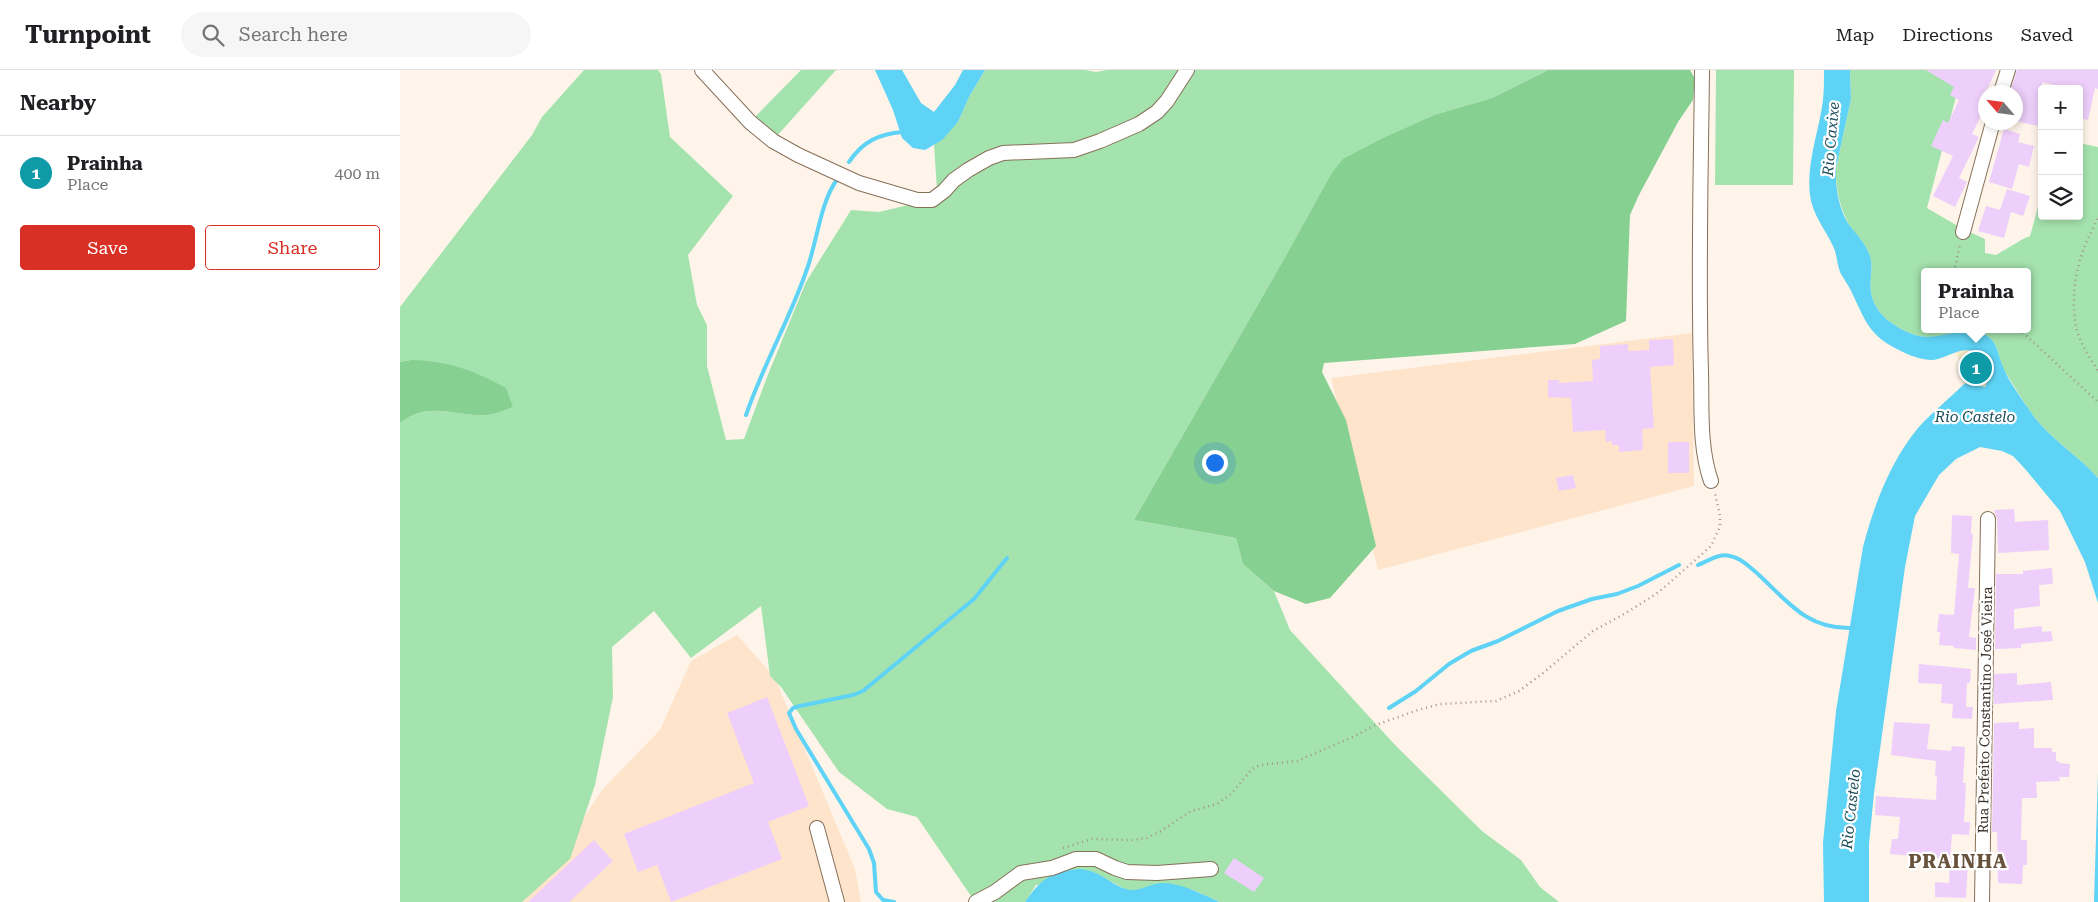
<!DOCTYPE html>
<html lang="en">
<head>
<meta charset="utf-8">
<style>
	:root { --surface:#fff; --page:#f6f6f6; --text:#202124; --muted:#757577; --line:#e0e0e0; --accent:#d93025 }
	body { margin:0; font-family:"Roboto Serif",serif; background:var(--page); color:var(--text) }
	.controls { position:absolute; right:15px; top:15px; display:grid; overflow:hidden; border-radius:5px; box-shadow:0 2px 8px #0003 }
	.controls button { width:45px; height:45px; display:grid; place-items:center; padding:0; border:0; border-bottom:1px solid var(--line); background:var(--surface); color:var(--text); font:25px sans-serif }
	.compass { position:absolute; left:1578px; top:15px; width:45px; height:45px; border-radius:50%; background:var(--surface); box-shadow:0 2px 8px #0003; rotate:298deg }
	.you { position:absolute; left:814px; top:392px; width:18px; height:18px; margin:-12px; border:4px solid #fff; border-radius:50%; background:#1a73e8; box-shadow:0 0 0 8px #1a73e833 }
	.badge { display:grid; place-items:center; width:32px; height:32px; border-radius:50%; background:var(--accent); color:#fff; font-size:16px; font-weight:700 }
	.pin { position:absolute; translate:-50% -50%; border:2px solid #fff; box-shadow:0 1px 5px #0006 }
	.popup { position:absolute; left:1521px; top:198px; width:110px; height:65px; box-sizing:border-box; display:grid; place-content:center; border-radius:5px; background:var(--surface); filter:drop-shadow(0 1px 4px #0005); font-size:16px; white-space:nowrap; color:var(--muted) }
	.popup b { font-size:19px; color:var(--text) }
	.popup::after { content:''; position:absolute; left:50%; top:100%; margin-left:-10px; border:10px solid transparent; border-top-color:var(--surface) }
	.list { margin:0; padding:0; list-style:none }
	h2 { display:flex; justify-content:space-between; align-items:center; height:65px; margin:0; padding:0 20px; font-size:21px }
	h2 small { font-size:16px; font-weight:400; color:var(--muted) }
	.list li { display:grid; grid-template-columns:32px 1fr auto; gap:15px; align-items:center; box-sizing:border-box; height:75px; padding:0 20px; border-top:1px solid var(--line) }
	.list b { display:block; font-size:19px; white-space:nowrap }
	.list p { margin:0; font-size:16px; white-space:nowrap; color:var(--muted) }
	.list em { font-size:16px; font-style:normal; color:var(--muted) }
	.actions { display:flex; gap:10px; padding:15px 20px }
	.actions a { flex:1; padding:11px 0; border:1px solid var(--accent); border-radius:5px; text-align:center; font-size:18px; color:var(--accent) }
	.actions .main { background:var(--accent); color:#fff }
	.icon { flex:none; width:28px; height:28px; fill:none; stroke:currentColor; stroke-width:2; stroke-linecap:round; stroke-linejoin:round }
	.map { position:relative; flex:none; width:1698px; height:832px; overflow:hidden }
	header { display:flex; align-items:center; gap:30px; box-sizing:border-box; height:70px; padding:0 25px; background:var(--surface); border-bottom:1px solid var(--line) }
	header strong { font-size:24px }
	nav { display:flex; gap:28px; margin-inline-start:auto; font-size:18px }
	.search { width:350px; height:45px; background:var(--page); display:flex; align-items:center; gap:12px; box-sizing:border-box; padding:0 18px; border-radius:28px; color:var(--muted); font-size:19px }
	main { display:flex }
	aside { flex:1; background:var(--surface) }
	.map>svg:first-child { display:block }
	.built { fill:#fee4cb }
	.green { fill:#a5e3ae; fill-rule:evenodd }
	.forest { fill:#86d092 }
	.sand { fill:#f6ecc7 }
	.water { fill:#5fd3f5 }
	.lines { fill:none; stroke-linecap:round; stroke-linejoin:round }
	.stream { stroke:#5fd3f5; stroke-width:4 }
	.building { fill:#eecffb }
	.street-casing { stroke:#877058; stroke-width:16 }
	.path { stroke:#9f958b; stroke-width:2.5; stroke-dasharray:1 4; stroke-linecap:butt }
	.street { stroke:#fff; stroke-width:14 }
	.labels { text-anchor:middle; stroke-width:4.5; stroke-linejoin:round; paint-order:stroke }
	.street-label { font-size:14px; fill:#3a3026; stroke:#fff }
	.water-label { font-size:15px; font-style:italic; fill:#1c4d5c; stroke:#fff }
	.district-label { font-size:19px; font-weight:bold; letter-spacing:1px; fill:#68523b; stroke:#fff }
</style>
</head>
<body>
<header>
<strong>Turnpoint</strong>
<div class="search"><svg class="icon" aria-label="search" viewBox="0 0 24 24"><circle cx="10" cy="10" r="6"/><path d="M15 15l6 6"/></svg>Search here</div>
<nav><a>Map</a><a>Directions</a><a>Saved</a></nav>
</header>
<main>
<aside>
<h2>Nearby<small></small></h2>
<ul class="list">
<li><span class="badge" style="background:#0f9aa8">1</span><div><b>Prainha</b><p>Place</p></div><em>400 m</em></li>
</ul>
<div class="actions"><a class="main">Save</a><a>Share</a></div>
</aside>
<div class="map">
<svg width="1698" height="832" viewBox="0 0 1698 832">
	<rect width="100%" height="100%" fill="#fef4e9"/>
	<path class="built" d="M1292 263 1294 416 978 500 931 308Z
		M337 565 375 608 455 799 461 832H120L157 788 202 720 260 660 291 591Z"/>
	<path class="green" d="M184 0H258L261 4 270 67 333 126 288 185 297 235 307 255V296L326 370 344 369 367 307 406 212 451 140 479 142 508 135H538L534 75 558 52 569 27 585 0H685L696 2 707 0H1148L1092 28 1037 44 931 104 884 189 734 450 836 468 843 494 874 521 890 560 996 676 1082 761 1121 790 1140 817 1159 832H820L793 820 758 813 738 820H727L710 811 636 815 625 832H570L573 829 517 747 487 739 439 702 381 617 370 606 361 536 291 588 254 541 212 577 213 627 195 715 170 789 122 832H0V353C30 330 54 347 87 345 95 344 105 340 113 337L11 290 0 292V237L132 65 142 47Z
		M401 0H436L376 67 353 49Z
		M1316 0H1394L1393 115H1315Z
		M1450 0H1563L1527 138 1563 159 1585 169V183L1596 185 1623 169 1630 166 1642 123V146H1679V73L1698 77V408C1679 386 1653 371 1635 348 1624 333 1614 316 1604 300 1599 290 1599 277 1591 269 1572 251 1538 273 1515 265 1495 258 1474 244 1471 222 1469 208 1475 194 1468 181 1464 172 1456 165 1450 156 1440 140 1435 117 1436 98L1451 29ZM1525 202H1627V259H1525Z"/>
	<path class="forest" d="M1148 0H1290L1295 9 1293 30 1278 52 1239 125 1230 145 1226 251 1175 274 924 293 922 302 946 350 976 476 930 528 906 534 874 521 843 494 836 468 734 450 884 189 931 104 943 89 981 69 1037 44 1092 28Z
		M11 290C49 291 73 300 106 318L113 337C105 340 95 344 87 345 54 347 30 330 0 353V292Z"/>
	<path class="sand" d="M1567 280 1584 287 1589 306 1585 317 1567 313 1563 315 1566 301 1555 281Z"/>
	<path class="water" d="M475 0H502L521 33 534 42 555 15 563 0H585L569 27 558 52 542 70 525 80 513 78 502 68 493 40Z
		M1424 0H1450L1451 29 1436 98C1435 117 1439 141 1450 156 1456 164 1464 172 1468 181 1475 194 1469 208 1471 222 1474 244 1495 258 1515 265 1539 273 1571 250 1591 269 1598 276 1599 288 1603 297 1610 314 1624 332 1635 348 1653 371 1679 386 1698 408V533L1685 492 1660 441 1626 400 1613 386 1602 381 1580 377 1556 389 1539 405 1515 446 1505 497 1474 723 1469 774V832H1424L1423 773 1436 641 1463 477C1474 435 1490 392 1518 358 1531 343 1549 329 1563 315L1566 313 1585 317 1589 306 1584 287C1564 274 1558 283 1538 289 1528 292 1514 287 1505 283 1471 267 1468 257 1453 225 1450 217 1444 210 1440 202 1437 194 1437 184 1433 176 1425 159 1412 144 1410 125 1406 93 1419 62 1423 30 1424 21 1424 10 1424 0Z
		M1698 703V832H1694Z
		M680 799C701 801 708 813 726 819 738 823 749 814 760 813 781 812 801 824 820 832H625C641 809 651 801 680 799Z"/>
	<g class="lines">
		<path class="stream" d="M449 92C463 71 479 64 503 62
			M346 345C363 295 390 249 407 199 417 172 420 134 436 111
			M1298 495C1308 491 1319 483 1330 486 1341 488 1351 498 1359 505 1388 532 1407 559 1451 558
			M989 638 1016 621 1049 594 1071 581 1098 571 1158 541 1192 529 1217 524 1238 516 1279 495
			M494 832 483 830 476 822 474 793 469 779 396 659 389 643 393 638 400 636 453 625 463 621 574 529 607 488"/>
	</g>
	<path class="building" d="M1526 0H1596L1586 22V43L1583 42 1572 64 1579 67 1559 108 1567 112 1555 137 1533 126 1553 86 1531 76 1543 50 1548 53 1559 30 1550 25 1554 17Z
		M1617 0H1698V19L1695 18 1688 50 1679 48V19H1670L1642 12V57L1616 51V22H1610Z
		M1604 59 1620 64 1618 72 1634 76 1629 97 1619 94 1612 119 1589 112Z
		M1607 119 1630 126 1623 146 1611 142 1604 168 1578 161 1586 136 1600 140Z
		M1273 269 1274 295 1250 297 1254 358 1242 359 1243 380 1219 382V375H1212V371L1206 372 1205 360 1173 362 1171 328 1148 327V310H1159V313L1193 311 1192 290 1200 289V276L1228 274V281L1249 280V270Z
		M1268 372H1289V403H1268Z
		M1173 405 1176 418 1159 421 1156 408Z
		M1614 439 1615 452 1648 450 1649 480 1598 483 1597 449 1594 440Z
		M1552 445 1572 446 1571 464H1573L1568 518H1575L1569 567 1576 568V580L1554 578V576L1539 575 1540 562H1537L1539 544 1554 545 1559 484 1551 483Z
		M1652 498 1653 514 1639 515 1640 536 1614 539V559L1642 556V562L1651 561 1653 571 1621 574V578L1595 579 1596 504H1623V501Z
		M1519 594 1571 599 1570 613H1567L1566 637H1573L1572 649 1552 648 1553 634 1541 633 1542 614 1518 613Z
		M1617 603V615L1651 612 1653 630 1594 634V604Z
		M367 627 409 736 368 752 382 789 271 832 257 795 238 802 224 764 354 713 327 643Z
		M1494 652 1530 654 1527 679 1551 681 1552 676 1565 677 1563 713H1566L1564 752H1570L1569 765 1552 764 1550 789 1490 784 1492 769H1498L1500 747 1475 745 1476 726 1536 730 1537 706H1535L1536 691 1491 685Z
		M1619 652V659L1634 658V678H1652V682H1656V691H1659V693L1670 694 1669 707H1659L1660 711 1636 712 1637 728H1622L1621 770H1627V795H1623L1622 814 1598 813 1597 762H1592L1594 653Z
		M194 770 213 791 169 832H128Z
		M834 788 864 808 854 822 824 803Z
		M1550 791 1568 792 1566 828 1535 827V812L1549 813Z"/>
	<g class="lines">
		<g class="street-casing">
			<path id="street" d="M302 0 350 52 373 71 398 85 459 113 517 130H532L544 121 554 110 568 100 589 88 603 83 674 80 700 71 739 54 757 42 767 31 787 0
				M1302 0C1301 100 1298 201 1301 302 1302 337 1299 377 1311 411
				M1601 22 1608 0
				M1563 162 1593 52
				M417 758 437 832
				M576 832 595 822 621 803 652 798 676 789H696L715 798 727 802 757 803 811 799
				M1582 832 1588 449"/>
		</g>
		<path class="path" d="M1698 149C1679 181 1669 220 1676 256 1679 272 1690 288 1698 301
			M1554 202 1560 174
			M1619 259 1698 332
			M663 778 692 769 732 770 747 768 761 761 791 741 817 734 831 724 852 699 860 695 897 691 955 666 973 656 1018 640 1040 634 1096 631 1119 621 1143 603 1193 561 1226 543 1259 522 1311 476 1320 457V446L1315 423"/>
		<use href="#street" class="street"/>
	</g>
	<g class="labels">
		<g class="street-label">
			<text transform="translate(1585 640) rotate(-89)" y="5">Rua Prefeito Constantino José Vieira</text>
		</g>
		<g class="water-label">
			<text transform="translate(1431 69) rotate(-85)" y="5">Rio Caxixe</text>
			<text x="1575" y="352">Rio Castelo</text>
			<text transform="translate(1451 739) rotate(-84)" y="5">Rio Castelo</text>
		</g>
		<g class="district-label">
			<text x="1558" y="798">PRAINHA</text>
		</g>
	</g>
</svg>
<div class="controls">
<button>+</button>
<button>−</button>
<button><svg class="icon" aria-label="layers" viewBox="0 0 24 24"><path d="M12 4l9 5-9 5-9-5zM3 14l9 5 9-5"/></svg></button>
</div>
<svg class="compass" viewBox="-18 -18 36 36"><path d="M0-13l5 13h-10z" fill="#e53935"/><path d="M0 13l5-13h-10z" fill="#757577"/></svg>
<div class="you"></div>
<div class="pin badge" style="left:1576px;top:298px;background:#0f9aa8">1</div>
<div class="popup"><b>Prainha</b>Place</div>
</div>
</main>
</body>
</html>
